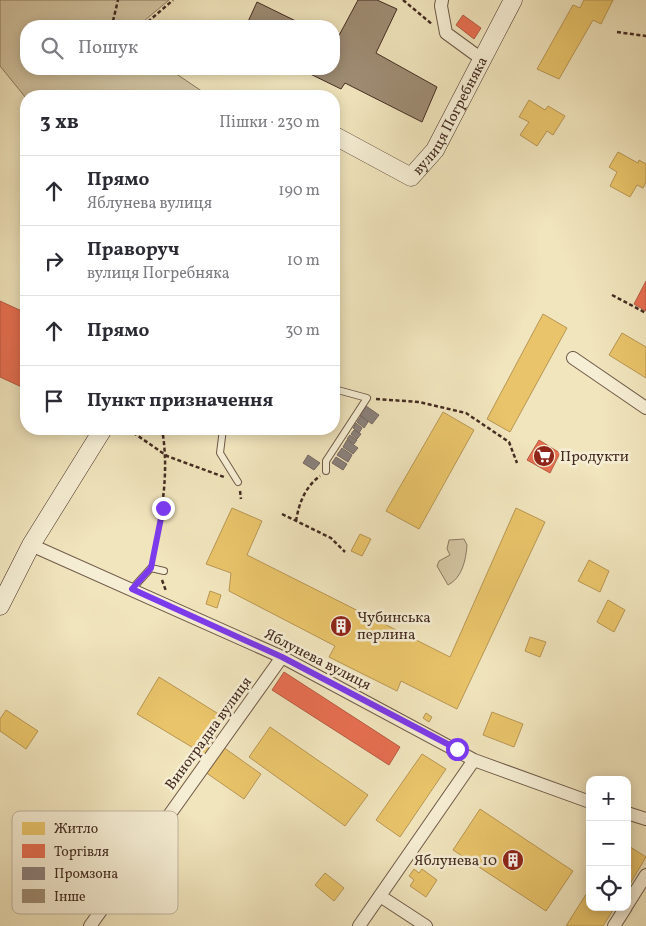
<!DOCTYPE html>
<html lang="uk">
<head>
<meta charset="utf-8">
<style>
	:root { --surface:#fff; --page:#f7f7f7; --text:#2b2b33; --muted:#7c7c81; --line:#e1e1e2 }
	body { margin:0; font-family:Vollkorn,serif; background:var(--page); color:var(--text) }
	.controls { position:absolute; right:15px; bottom:15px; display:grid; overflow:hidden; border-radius:10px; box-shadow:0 2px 12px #0003 }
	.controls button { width:45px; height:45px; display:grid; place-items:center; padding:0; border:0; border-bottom:1px solid var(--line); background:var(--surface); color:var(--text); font:25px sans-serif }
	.stop { position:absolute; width:15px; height:15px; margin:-11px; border:4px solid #7c3aed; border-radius:50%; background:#fff }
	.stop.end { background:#7c3aed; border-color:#fff; box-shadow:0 1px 5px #0008 }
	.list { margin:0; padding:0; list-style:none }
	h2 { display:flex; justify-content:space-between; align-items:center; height:65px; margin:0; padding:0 20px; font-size:21px }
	h2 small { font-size:16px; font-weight:400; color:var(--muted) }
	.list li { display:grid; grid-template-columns:32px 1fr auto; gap:15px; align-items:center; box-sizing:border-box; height:70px; padding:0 20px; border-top:1px solid var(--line) }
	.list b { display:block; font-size:19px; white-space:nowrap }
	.list p { margin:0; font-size:16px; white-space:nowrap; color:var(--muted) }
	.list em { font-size:16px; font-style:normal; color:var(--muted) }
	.icon { flex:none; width:28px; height:28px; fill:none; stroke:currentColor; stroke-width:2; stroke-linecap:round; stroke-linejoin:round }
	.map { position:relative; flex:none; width:646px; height:926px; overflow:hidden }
	.search { position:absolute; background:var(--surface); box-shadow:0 2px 12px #0003; left:20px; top:20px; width:320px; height:55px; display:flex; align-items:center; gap:12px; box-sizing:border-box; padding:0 18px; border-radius:20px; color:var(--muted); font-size:19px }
	.panel { position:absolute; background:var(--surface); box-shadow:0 2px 12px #0003; left:20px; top:90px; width:320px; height:345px; border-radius:20px }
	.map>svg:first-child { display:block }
	.green { fill:#d4c6a3; stroke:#8c7962 }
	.homes { fill:#e9c46a; stroke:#b89654 }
	.shops { fill:#e76f51; stroke:#b65b43 }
	.industry { fill:#8a817c; stroke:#756861 }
	.building { fill:#9e8c73; stroke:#442c22 }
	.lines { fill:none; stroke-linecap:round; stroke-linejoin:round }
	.lane-casing { stroke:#6f5a49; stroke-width:8 }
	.street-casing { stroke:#6f5a49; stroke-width:14 }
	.secondary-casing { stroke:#442c22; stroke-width:19 }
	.path { stroke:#442c22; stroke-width:2.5; stroke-dasharray:4 2.5; stroke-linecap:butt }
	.lane { stroke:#f6eed4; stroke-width:6 }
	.street { stroke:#f6eed4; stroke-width:12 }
	.secondary { stroke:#f6eed4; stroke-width:18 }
	.route { stroke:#7c3aed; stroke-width:6 }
	.labels { text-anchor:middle; stroke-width:5; stroke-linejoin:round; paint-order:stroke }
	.street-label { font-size:15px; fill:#442c22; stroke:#f6eed4 }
	.poi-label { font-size:15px; fill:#442c22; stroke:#f6eed4; text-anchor:start }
	.key { fill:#f6eed4; stroke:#c1b49f; stroke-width:1 }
	.key-label { font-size:14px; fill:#442c22 }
</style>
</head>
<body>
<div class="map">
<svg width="646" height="926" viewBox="0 0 646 926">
	<rect width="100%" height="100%" fill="#f1e5bd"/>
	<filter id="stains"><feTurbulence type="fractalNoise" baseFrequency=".004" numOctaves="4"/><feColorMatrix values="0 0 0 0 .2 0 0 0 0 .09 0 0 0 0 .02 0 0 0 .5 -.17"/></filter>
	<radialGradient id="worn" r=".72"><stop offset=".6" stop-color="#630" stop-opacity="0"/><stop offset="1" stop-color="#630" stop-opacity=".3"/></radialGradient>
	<path class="green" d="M0 0H169L138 26H26V69H169L209 96 26 98 0 66Z
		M464 539 467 545C466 560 462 578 448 585L437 566 439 561 450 555 447 549 449 540Z"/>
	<path class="homes" d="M584 0H613L601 24 593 20 559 79 537 69 573 5 580 8Z
		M529 100 545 110 548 106 565 116 553 135 547 131 537 146 520 135 529 122 519 117Z
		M618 152 638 163 639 160 646 164V182L643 188 637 185 630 197 610 186 617 172 609 167Z
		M543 314 567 328 510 432 487 419Z
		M622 333 646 347V378L609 355Z
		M443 412 474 430 419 529 386 511Z
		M232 508 262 521 247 555 450 657 516 508 545 522 457 709 401 681 397 691 329 657 335 646 229 591 231 573 206 564Z
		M360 534 371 539 362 556 351 551Z
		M589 560 609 571 600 592 578 581Z
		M210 591 221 595 217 608 206 604Z
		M608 600 625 610 614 632 597 622Z
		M530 637 546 642 540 657 525 651Z
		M159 677 225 718 205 755 137 714Z
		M6 710 38 731 26 749 0 731V719Z
		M492 712 523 724 514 747 483 735Z
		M426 713 432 717 429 722 423 718Z
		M270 727 368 795 345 826 249 757Z
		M223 747 261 774 244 799 205 772Z
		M422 754 446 769 400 837 376 820Z
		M480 809 573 871 546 911 453 850Z
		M627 845 646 857 627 889Z
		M414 869 419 873 422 869 437 880 426 897 410 886 414 880 409 876Z
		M325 873 344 888 334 901 315 885Z
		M590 888V907H615L603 926H566Z"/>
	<path class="shops" d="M463 15 481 28 474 39 456 25Z
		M646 281V311L634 304Z
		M0 301 26 313V389L0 377Z
		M539 440 560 453 550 473 527 460Z
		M284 672 400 747 389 765 272 690Z"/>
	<path class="industry" d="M366 406 379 415 372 424 360 415Z
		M361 416 368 422 364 428 357 422Z
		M356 423 362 428 359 433 353 428Z
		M354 430 361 434 357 439 351 434Z
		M350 435 357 440 354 444 347 439Z
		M347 440 358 448 353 454 343 447Z
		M342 448 352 455 348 462 337 455Z
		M308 455 320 463 314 470 303 463Z
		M336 457 347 464 343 470 332 463Z"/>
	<path class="building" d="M358 0H377L397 9 376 53 437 87 422 122 345 83 341 89 300 69H334V40L336 41Z
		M257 2 306 26H246Z"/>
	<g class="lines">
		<g class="lane-casing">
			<path id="lane" d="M223 429 220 453 238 482
				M326 471V461L367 398 334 389
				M132 589 151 568 164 571"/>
		</g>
		<g class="street-casing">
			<path id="street" d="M442 0 441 6 446 33 483 60
				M573 358 646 408
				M31 545 282 657 474 760 590 802
				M627 813 646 819
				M380 896 426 926
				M627 905 646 875
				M90 926 282 657
				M359 926 474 760
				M614 926 626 907"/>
		</g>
		<g class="secondary-casing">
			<g id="secondary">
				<path id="s1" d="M334 139 337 137 411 177 435 150 513 0"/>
				<path d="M0 606 31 545 103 429"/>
			</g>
		</g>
		<path class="path" d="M403 0 433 25
			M113 21 118 0
			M143 26 173 0
			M617 32 646 36
			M612 295 646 313
			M376 399 419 402 466 413 509 442 517 463
			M128 429 167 456 224 477
			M240 491 241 499
			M282 514 331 538 345 552
			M296 521C299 503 305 487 320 476
			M152 561C161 517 170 474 162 429
			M162 580 166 591"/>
		<use href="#lane" class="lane"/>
		<use href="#street" class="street"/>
		<use href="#secondary" class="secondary"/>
	</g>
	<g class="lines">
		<path class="route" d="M163 508 151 568 132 589 282 657 457 749"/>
	</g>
	<defs>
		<g id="supermarket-disc" transform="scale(1.125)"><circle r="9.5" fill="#8f2418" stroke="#f6eed4"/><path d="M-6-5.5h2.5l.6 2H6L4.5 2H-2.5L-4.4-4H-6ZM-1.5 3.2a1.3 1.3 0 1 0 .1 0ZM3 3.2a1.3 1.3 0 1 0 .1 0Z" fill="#fff"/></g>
		<g id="building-disc" transform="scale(1.125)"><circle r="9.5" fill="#8f2418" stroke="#f6eed4"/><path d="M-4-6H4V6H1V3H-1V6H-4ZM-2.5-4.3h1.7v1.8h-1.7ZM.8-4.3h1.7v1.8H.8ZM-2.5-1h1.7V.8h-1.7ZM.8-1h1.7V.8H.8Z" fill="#fff"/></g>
	</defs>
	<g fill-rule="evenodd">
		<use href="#supermarket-disc" x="544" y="456"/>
		<use href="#building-disc" x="341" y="626"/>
		<use href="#building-disc" x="513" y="860"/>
	</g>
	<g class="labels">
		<g class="street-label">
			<text dy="5" stroke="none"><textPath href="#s1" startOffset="161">вулиця Погребняка</textPath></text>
			<text transform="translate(318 659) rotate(27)" y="5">Яблунева вулиця</text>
			<text transform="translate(208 733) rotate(-54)" y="5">Виноградна вулиця</text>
		</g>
		<g class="poi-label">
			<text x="560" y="461">Продукти</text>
			<text x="357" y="622">Чубинська<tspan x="357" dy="17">перлина</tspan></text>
			<text x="497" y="865" text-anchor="end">Яблунева 10</text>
		</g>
	</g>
	<rect x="12" y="811" width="166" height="103" rx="8" class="key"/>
	<rect x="22" y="822" width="23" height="13" fill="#e9c46a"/>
	<rect x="22" y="844" width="23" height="14" fill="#e76f51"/>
	<rect x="22" y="867" width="23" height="13" fill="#8a817c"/>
	<rect x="22" y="889" width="23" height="14" fill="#9e8c73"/>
	<g class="key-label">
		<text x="54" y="833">Житло</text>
		<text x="54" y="856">Торгівля</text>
		<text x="54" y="878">Промзона</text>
		<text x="54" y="901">Інше</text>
	</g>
	<rect width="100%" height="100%" filter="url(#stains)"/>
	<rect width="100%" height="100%" fill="url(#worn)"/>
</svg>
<div class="controls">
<button>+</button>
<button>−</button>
<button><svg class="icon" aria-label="locate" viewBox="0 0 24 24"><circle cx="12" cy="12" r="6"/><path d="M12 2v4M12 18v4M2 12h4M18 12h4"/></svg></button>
</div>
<div class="stop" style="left:457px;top:749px"></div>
<div class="stop end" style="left:163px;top:508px"></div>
<div class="search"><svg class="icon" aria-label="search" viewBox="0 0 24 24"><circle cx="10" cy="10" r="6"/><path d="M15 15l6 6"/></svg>Пошук</div>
<section class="panel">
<h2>3 хв<small>Пішки · 230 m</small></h2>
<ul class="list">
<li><svg class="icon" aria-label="ahead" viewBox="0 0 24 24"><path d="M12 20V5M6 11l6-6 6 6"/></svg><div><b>Прямо</b><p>Яблунева вулиця</p></div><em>190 m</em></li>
<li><svg class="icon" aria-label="right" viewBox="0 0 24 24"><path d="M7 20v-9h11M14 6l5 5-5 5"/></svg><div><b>Праворуч</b><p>вулиця Погребняка</p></div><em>10 m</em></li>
<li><svg class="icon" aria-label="ahead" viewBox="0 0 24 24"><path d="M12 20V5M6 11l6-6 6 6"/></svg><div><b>Прямо</b></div><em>30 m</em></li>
<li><svg class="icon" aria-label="arrive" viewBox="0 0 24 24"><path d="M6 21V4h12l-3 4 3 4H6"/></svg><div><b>Пункт призначення</b></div></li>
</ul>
</section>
</div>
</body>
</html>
